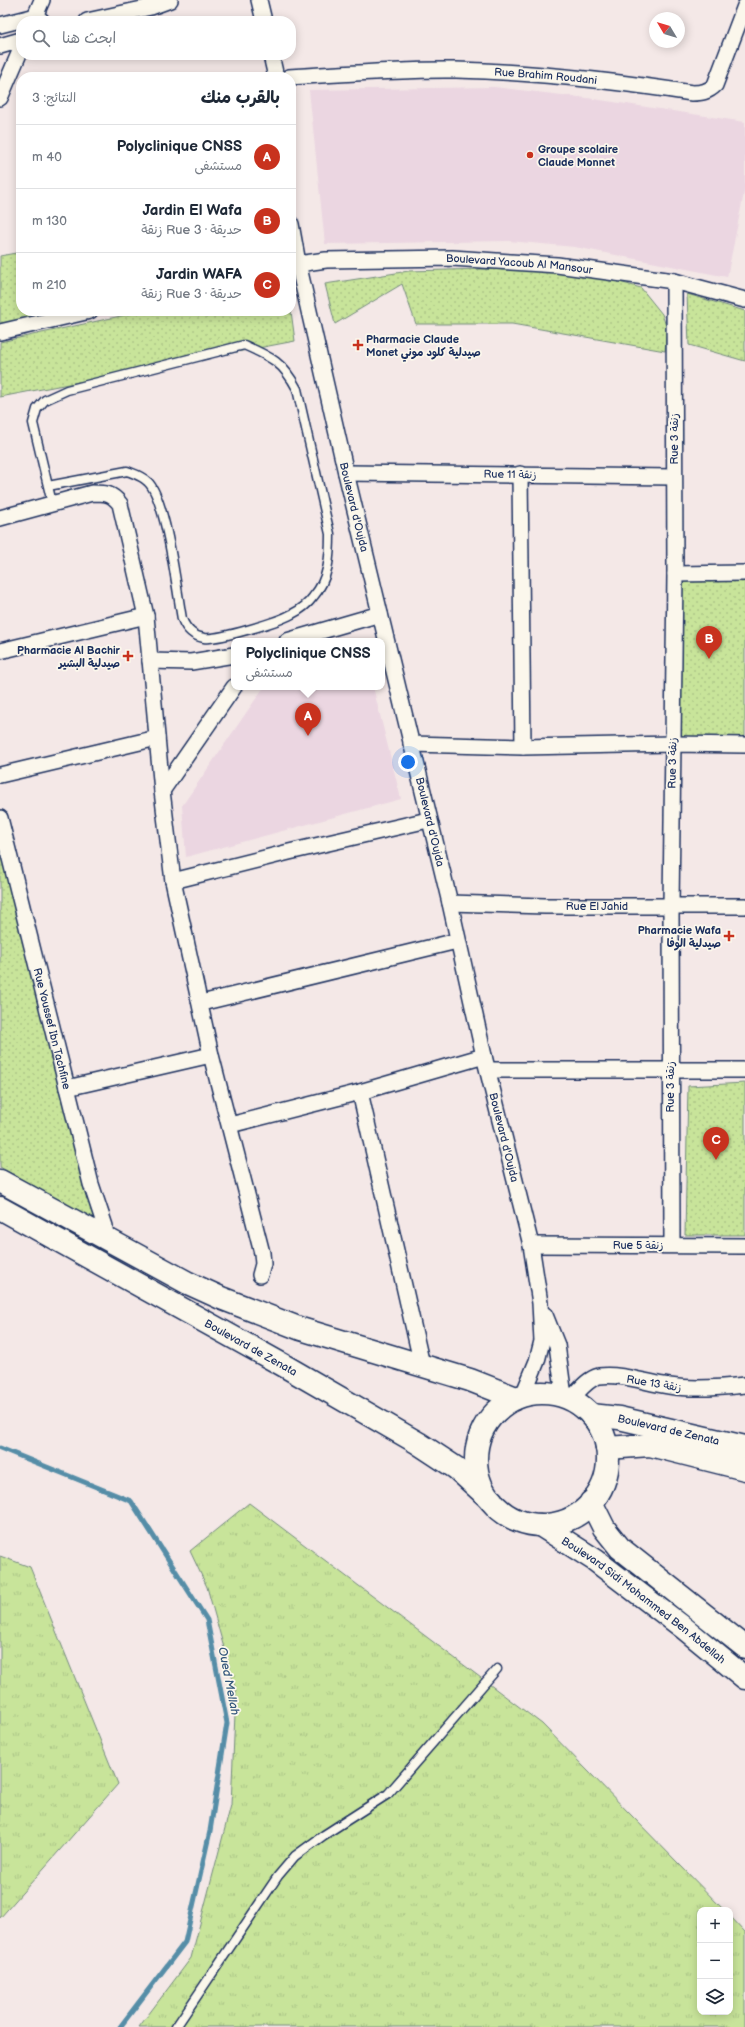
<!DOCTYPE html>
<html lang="ar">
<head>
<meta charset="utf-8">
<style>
	:root { --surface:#fff; --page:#f2f2f3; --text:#1f2937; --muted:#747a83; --line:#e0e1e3; --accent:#c8321e }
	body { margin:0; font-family:"Balsamiq Sans","Playpen Sans Arabic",sans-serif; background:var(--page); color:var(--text); direction:rtl }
	.controls { position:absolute; right:12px; bottom:12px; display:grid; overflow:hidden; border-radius:8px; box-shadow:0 2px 10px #0003 }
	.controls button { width:36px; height:36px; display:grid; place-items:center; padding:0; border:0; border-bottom:1px solid var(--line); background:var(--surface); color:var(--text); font:20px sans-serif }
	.compass { position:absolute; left:649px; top:12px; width:36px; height:36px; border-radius:50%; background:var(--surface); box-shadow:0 2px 10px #0003; rotate:308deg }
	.you { position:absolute; left:408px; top:762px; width:14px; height:14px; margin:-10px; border:3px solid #fff; border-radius:50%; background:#1a73e8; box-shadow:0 0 0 6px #1a73e833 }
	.badge { display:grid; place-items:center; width:26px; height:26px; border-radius:50%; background:var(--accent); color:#fff; font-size:13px; font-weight:700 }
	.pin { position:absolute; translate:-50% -33px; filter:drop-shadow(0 1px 2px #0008) }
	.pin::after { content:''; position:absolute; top:21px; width:14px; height:12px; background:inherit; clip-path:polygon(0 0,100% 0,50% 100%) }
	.popup { position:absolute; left:231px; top:638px; width:154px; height:52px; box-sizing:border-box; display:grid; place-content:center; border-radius:8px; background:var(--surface); filter:drop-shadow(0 1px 3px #0005); font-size:13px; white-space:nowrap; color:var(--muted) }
	.popup b { font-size:15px; color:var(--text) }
	.popup::after { content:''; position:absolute; left:50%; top:100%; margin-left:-8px; border:8px solid transparent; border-top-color:var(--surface) }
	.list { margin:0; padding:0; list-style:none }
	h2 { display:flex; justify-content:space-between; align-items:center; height:52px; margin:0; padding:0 16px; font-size:17px }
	h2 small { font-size:13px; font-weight:400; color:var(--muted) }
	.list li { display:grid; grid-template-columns:26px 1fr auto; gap:12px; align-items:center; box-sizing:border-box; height:64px; padding:0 16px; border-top:1px solid var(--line) }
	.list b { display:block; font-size:15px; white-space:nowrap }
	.list p { margin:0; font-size:13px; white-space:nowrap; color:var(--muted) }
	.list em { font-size:13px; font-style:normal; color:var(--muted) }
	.icon { flex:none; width:22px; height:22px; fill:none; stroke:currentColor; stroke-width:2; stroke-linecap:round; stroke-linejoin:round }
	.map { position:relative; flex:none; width:745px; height:2027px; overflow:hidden; direction:ltr }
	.search { position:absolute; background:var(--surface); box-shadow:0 2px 10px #0003; left:16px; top:16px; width:280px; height:44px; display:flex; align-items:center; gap:10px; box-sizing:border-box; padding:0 14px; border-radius:16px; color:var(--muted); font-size:15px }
	.panel { position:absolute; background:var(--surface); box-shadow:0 2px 10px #0003; left:16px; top:72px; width:280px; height:244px; border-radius:16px; direction:rtl }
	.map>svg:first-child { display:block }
	.built { fill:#ebd6e1 }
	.grass { fill:url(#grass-tufts); stroke:#728a7c }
	.park { fill:url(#park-dots); stroke:#728a7c }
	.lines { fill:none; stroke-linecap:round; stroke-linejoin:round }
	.stream { stroke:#558da7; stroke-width:5 }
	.lane-casing { stroke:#1b2f5e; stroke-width:11 }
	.street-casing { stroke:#1b2f5e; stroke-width:18 }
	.primary-casing { stroke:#1b2f5e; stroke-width:25 }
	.highway-casing { stroke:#1b2f5e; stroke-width:25 }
	.lane { stroke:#fbf7ec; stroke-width:8 }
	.street { stroke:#fbf7ec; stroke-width:15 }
	.primary { stroke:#fbf7ec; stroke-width:22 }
	.highway { stroke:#fbf7ec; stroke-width:22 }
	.poi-dot { fill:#c8321e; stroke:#fbf7ec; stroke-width:1.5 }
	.labels { text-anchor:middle; stroke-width:3.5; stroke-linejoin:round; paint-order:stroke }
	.street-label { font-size:11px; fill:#1b2f5e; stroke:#fbf7ec }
	.poi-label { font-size:11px; font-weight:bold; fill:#1b2f5e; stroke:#fbf7ec; text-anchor:start }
	.water-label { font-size:12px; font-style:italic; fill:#33567c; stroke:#fbf7ec }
</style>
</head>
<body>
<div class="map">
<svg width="745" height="2027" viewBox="0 0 745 2027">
	<defs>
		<pattern id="grass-tufts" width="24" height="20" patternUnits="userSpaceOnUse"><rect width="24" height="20" fill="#c8e49a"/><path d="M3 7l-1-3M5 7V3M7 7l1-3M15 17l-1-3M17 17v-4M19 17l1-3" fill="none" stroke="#abc487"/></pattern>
		<pattern id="park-dots" width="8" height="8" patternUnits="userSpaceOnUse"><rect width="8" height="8" fill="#c8e49a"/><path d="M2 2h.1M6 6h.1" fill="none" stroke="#abc487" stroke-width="1.8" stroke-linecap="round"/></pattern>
	</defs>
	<rect width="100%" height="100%" fill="#f4e8e7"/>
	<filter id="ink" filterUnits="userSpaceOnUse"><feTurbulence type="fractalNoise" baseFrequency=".025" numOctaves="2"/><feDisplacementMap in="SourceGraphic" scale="8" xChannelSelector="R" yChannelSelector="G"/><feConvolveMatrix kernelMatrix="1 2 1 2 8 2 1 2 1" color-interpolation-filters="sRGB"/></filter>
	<g filter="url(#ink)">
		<path class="built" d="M494 87 587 98 745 122V188L727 277 575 247 509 241 325 244 309 90Z
			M264 687H373L401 799 186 857 182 806Z"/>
		<path class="grass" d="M249 1503 542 1724 724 1910H700V2012H730V1916L745 1932V2027H139L191 1958 231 1805 236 1691 207 1587 190 1551Z
			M0 1556 30 1567 118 1784 0 1918Z"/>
		<path class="park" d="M21 252V311H67L0 326V256Z
			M484 269 587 273 641 288 662 314 667 329 665 351 512 324H416L402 284 335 324 325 284 409 271Z
			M687 294 745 311V361L689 345Z
			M144 311H291L295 341 0 397V342Z
			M745 573V750L673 744 675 574Z
			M0 820 95 1221 0 1167Z
			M745 1083V1235H685L688 1086Z"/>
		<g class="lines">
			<path class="stream" d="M0 1448 131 1501 207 1620 227 1723 210 1831 185 1942 120 2027"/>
			<g class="lane-casing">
				<path id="lane" d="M48 486 127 471C135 474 142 476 148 482 166 499 177 591 182 619 186 629 192 636 204 638 218 640 278 622 292 614 300 610 308 604 313 597 329 579 330 556 330 534L297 389C283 362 271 357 244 345L67 390 45 400 37 409 33 423 52 503
					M176 2027 278 1876 295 1856 324 1835 388 1794 497 1669"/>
			</g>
			<g class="street-casing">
				<g id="street">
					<path d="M259 0 264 21"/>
					<path d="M33 21 42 0"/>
					<path d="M87 21 151 7 170 0"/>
					<path d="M0 25 36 16 42 21"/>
					<path d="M0 46 21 40"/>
					<path d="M271 55 276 77"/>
					<path id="s1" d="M289 77C344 74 400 69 456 70 535 72 614 81 692 93 701 93 708 92 715 85L745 6"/>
					<path d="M0 98 21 49"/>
					<path id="s2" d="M291 224 298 263 346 473 450 903 484 1056 531 1245 540 1303 542 1341 537 1361 523 1395"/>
					<path id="s3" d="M291 265 326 260 452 258 557 265 674 281 745 300"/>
					<path d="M0 332 90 311"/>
					<path d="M346 473 674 477"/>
					<path d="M520 474 523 747"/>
					<path d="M0 518 92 493C105 493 112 493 120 504L146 616 162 791 173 881 211 1055 262 1253 263 1264 260 1275"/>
					<path d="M675 574 745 573"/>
					<path d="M287 641 380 614"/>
					<path d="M0 651 146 616"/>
					<path d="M150 661 191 662 234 655"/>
					<path d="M411 744 523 747 673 744 745 745"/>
					<path d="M0 775 157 738"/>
					<path d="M162 791 234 687"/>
					<path id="s4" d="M0 818 91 1184 105 1226V1238"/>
					<path d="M173 881 289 852 428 820"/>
					<path id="s5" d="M450 903 545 906H745"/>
					<path d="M201 1003 457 941"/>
					<path d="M488 1070H745"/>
					<path d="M67 1088 211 1055"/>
					<path d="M360 1092 422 1365"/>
					<path d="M230 1125 360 1092 484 1056"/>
					<path d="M531 1245 745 1246"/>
					<path d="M672 1245 671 906 675 574 674 281"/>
					<path d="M545 1315 557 1345 564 1396"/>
					<path d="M571 1399C579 1391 587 1379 599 1376 621 1373 647 1383 669 1386 694 1390 719 1388 745 1385"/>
				</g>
			</g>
			<g class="primary-casing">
				<g id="primary">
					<path id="s6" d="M591 1415 619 1418 745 1447"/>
					<path d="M607 1448 650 1445 745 1469"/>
				</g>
			</g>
			<g class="highway-casing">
				<g id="highway">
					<path d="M0 1181 188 1283 221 1298 301 1329 470 1380 516 1398"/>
					<path id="s7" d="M0 1208 283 1365 418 1443 456 1468 492 1501"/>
					<circle cx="542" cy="1459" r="66"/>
					<path d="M591 1502 604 1528 620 1548 745 1647"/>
					<path id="s8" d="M540 1525 595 1560 684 1628 745 1678"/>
				</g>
			</g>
			<use href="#lane" class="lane"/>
			<use href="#street" class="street"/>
			<use href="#primary" class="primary"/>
			<use href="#highway" class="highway"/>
		</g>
	</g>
	<g class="poi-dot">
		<circle cx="530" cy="155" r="4"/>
		<path d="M356 339h4v4h4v4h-4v4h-4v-4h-4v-4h4z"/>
		<path d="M126 650h4v4h4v4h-4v4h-4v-4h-4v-4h4z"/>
		<path d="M727 930h4v4h4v4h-4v4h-4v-4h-4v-4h4z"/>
	</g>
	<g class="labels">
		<g class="street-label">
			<text dy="4" stroke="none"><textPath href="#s1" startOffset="257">Rue Brahim Roudani</textPath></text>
			<text dy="4" stroke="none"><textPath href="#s3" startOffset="229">Boulevard Yacoub Al Mansour</textPath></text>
			<text transform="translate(674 439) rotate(-90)" y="4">Rue 3 زنقة</text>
			<text transform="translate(510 474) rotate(1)" y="4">Rue 11 زنقة</text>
			<text dy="4" stroke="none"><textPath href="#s2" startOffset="290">Boulevard d'Oujda</textPath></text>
			<text transform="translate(672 763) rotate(-89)" y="4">Rue 3 زنقة</text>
			<text dy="4" stroke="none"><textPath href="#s2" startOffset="614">Boulevard d'Oujda</textPath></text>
			<text dy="4" stroke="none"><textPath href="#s5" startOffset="147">Rue El Jahid</textPath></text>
			<text dy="4" stroke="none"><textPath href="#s4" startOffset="217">Rue Youssef Ibn Tachfine</textPath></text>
			<text transform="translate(670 1087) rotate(-90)" y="4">Rue 3 زنقة</text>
			<text dy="4" stroke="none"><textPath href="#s2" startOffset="938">Boulevard d'Oujda</textPath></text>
			<text x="638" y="1249">Rue 5 زنقة</text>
			<text dy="4" stroke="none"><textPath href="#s7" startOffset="287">Boulevard de Zenata</textPath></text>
			<text transform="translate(654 1383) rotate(9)" y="4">Rue 13 زنقة</text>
			<text dy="4" stroke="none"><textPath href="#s6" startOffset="79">Boulevard de Zenata</textPath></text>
			<text dy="4" stroke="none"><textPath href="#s8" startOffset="128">Boulevard Sidi Mohammed Ben Abdellah</textPath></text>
		</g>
		<g class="poi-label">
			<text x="538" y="153">Groupe scolaire<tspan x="538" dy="13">Claude Monnet</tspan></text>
			<text x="366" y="343">Pharmacie Claude<tspan x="366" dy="13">Monet صيدلية كلود موني</tspan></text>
			<text x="120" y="654" text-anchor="end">Pharmacie Al Bachir<tspan x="120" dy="13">صيدلية البشير</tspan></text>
			<text x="721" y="934" text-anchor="end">Pharmacie Wafa<tspan x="721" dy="13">صيدلية الوفا</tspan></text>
		</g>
		<g class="water-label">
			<text transform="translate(229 1681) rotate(79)" y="4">Oued Mellah</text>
		</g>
	</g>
</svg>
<div class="controls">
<button>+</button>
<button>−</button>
<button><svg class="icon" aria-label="layers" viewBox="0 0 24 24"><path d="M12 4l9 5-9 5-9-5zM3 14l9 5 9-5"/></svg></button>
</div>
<svg class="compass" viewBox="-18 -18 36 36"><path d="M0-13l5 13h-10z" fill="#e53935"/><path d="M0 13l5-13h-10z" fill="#747a83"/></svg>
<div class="you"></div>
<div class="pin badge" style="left:308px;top:736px">A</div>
<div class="popup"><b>Polyclinique CNSS</b>مستشفى</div>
<div class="pin badge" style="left:709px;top:659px">B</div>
<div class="pin badge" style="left:716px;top:1160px">C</div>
<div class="search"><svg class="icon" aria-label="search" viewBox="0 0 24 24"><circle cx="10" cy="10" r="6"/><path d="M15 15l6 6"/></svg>ابحث هنا</div>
<section class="panel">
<h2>بالقرب منك<small>النتائج: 3</small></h2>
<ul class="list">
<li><span class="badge">A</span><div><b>Polyclinique CNSS</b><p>مستشفى</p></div><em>40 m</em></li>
<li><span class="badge">B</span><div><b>Jardin El Wafa</b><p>حديقة · Rue 3 زنقة</p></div><em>130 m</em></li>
<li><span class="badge">C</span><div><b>Jardin WAFA</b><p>حديقة · Rue 3 زنقة</p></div><em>210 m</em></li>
</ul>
</section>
</div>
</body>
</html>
